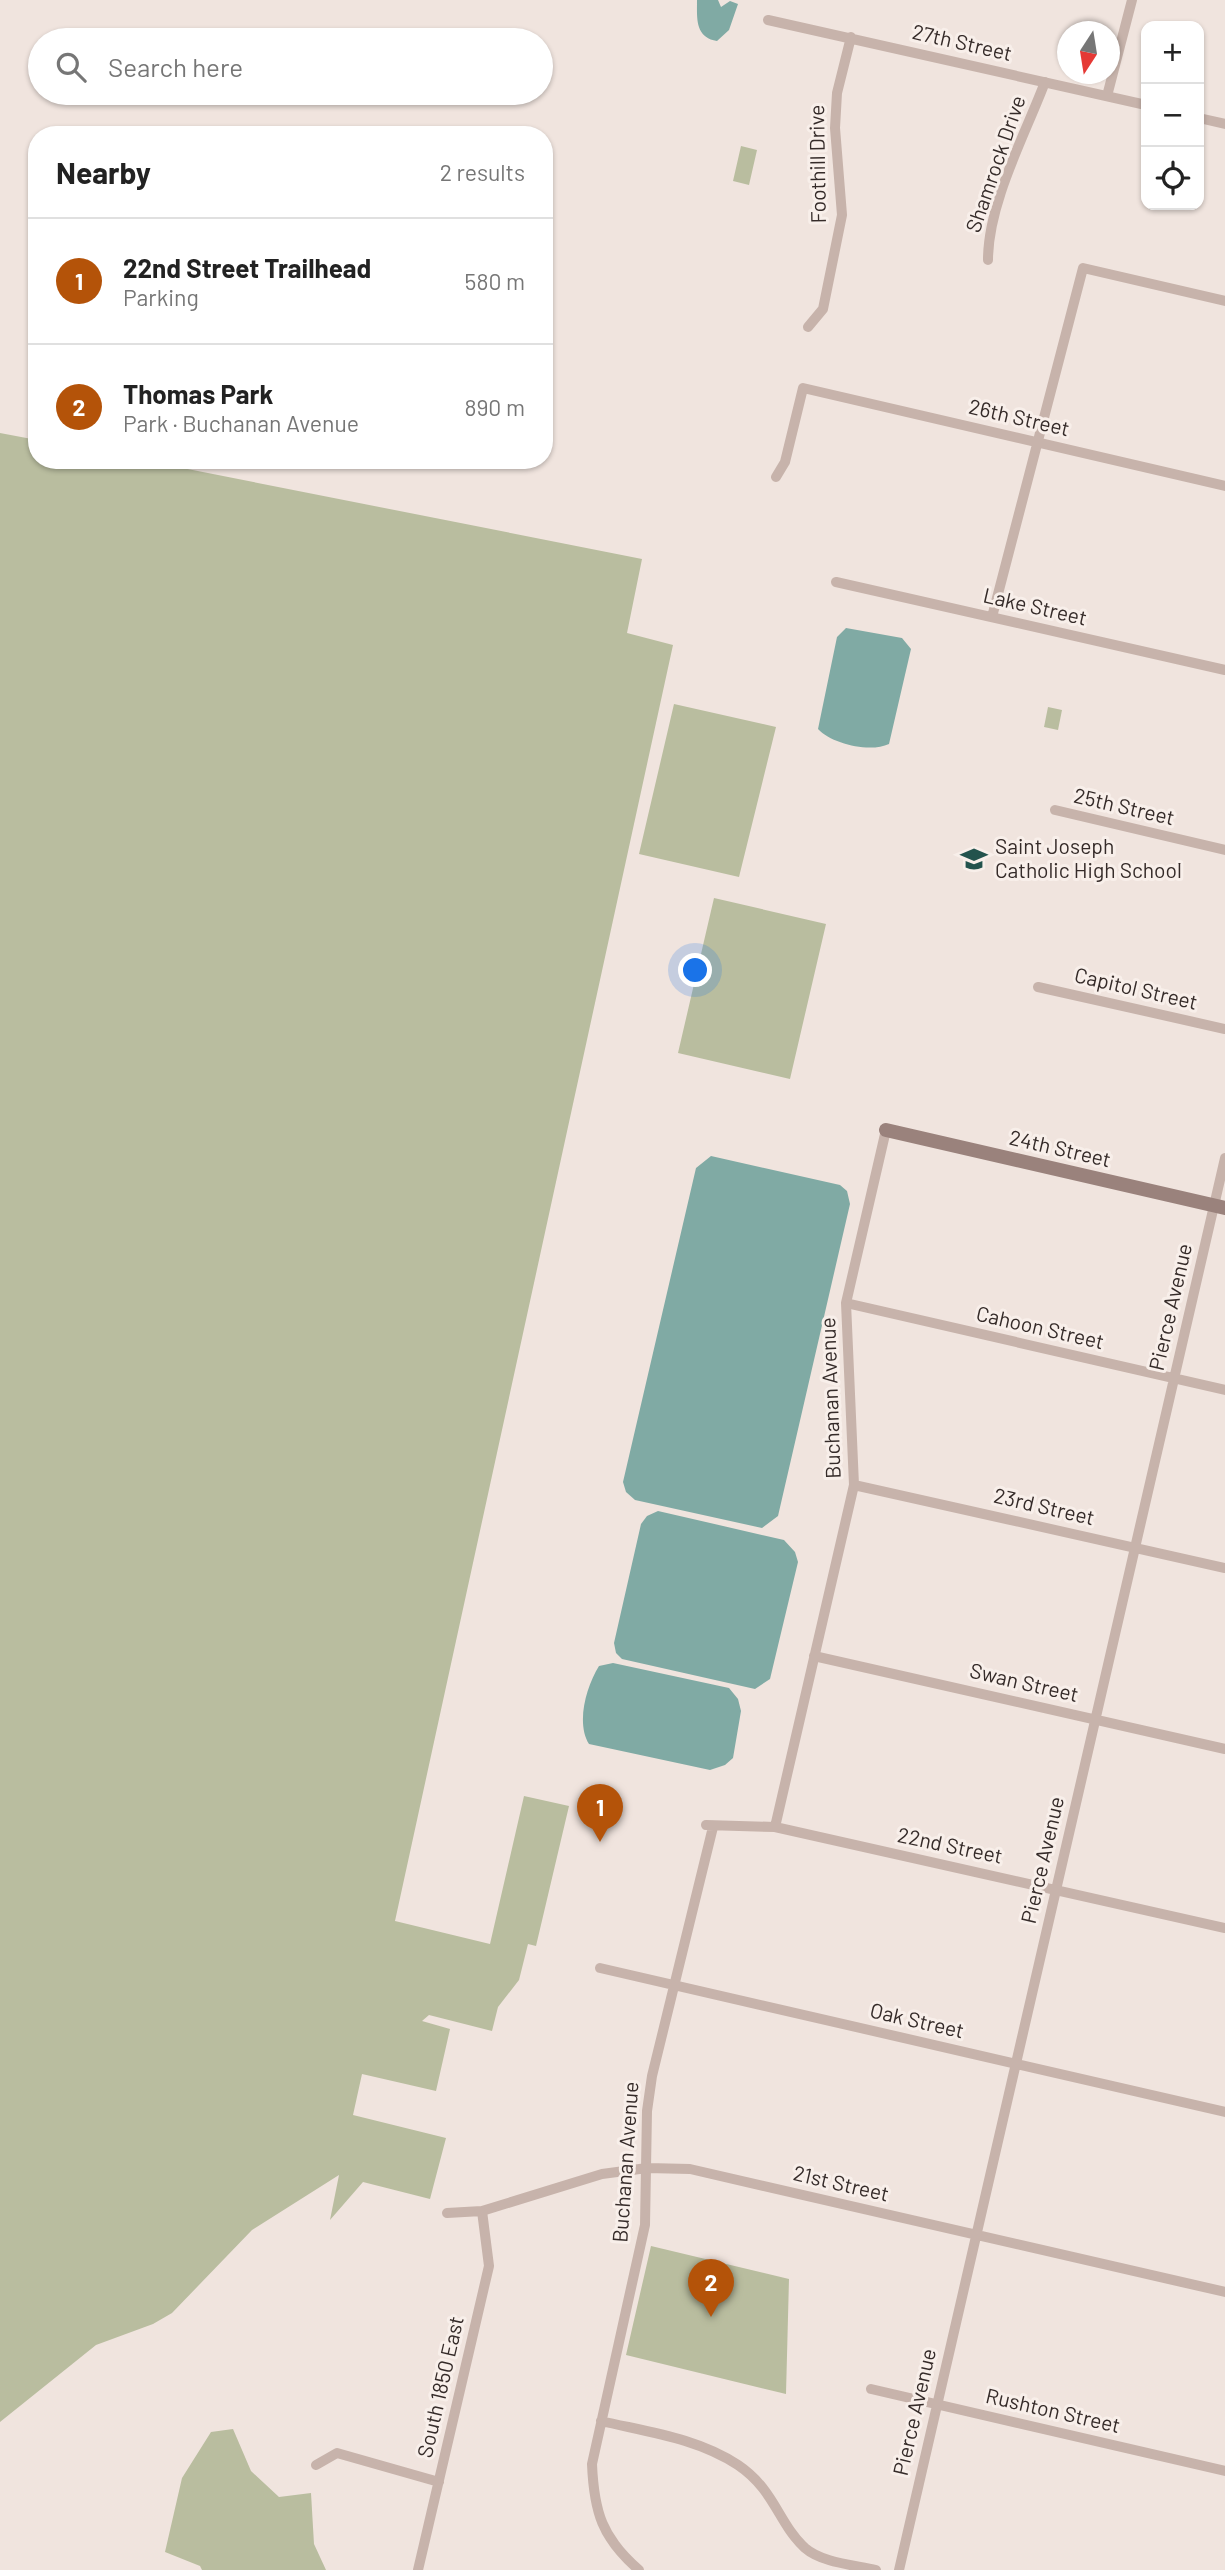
<!DOCTYPE html>
<html lang="en">
<head>
<meta charset="utf-8">
<style>
	:root { --surface:#fff; --page:#f2f2f2; --text:#222; --muted:#767676; --line:#e0e0e0; --accent:#b45309 }
	body { margin:0; font-family:Barlow,sans-serif; background:var(--page); color:var(--text) }
	.controls { position:absolute; right:21px; top:21px; display:grid; overflow:hidden; border-radius:14px; box-shadow:0 2px 5px #0004 }
	.controls button { width:63px; height:63px; display:grid; place-items:center; padding:0; border:0; border-bottom:2px solid var(--line); background:var(--surface); color:var(--text); font:35px sans-serif }
	.compass { position:absolute; left:1057px; top:21px; width:63px; height:63px; border-radius:50%; background:var(--surface); box-shadow:0 2px 5px #0004; rotate:192deg }
	.you { position:absolute; left:696px; top:971px; width:24px; height:24px; margin:-18px; border:5px solid #fff; border-radius:50%; background:#1a73e8; box-shadow:0 0 0 10px #1a73e833 }
	.badge { display:grid; place-items:center; width:46px; height:46px; border-radius:50%; background:var(--accent); color:#fff; font-size:23px; font-weight:700 }
	.pin { position:absolute; translate:-50% -58px; filter:drop-shadow(0 2px 4px #0008) }
	.pin::after { content:''; position:absolute; top:37px; width:24px; height:21px; background:inherit; clip-path:polygon(0 0,100% 0,50% 100%) }
	.list { margin:0; padding:0; list-style:none }
	h2 { display:flex; justify-content:space-between; align-items:center; height:91px; margin:0; padding:0 28px; font-size:30px }
	h2 small { font-size:23px; font-weight:400; color:var(--muted) }
	.list li { display:grid; grid-template-columns:46px 1fr auto; gap:21px; align-items:center; box-sizing:border-box; height:126px; padding:0 28px; border-top:2px solid var(--line) }
	.list b { display:block; font-size:26px; white-space:nowrap }
	.list p { margin:0; font-size:23px; white-space:nowrap; color:var(--muted) }
	.list em { font-size:23px; font-style:normal; color:var(--muted) }
	.icon { flex:none; width:38px; height:38px; fill:none; stroke:currentColor; stroke-width:2; stroke-linecap:round; stroke-linejoin:round }
	.map { position:relative; flex:none; width:1225px; height:2570px; overflow:hidden }
	.search { position:absolute; background:var(--surface); box-shadow:0 2px 5px #0004; left:28px; top:28px; width:525px; height:77px; display:flex; align-items:center; gap:18px; box-sizing:border-box; padding:0 24px; border-radius:38px; color:var(--muted); font-size:26px }
	.panel { position:absolute; background:var(--surface); box-shadow:0 2px 5px #0004; left:28px; top:126px; width:525px; height:343px; border-radius:28px }
	.map>svg:first-child { display:block }
	.green { fill:#b9bd9f }
	.water { fill:#80aaa4 }
	.lines { fill:none; stroke-linecap:round; stroke-linejoin:round }
	.street { stroke:#c7b3ab; stroke-width:10 }
	.secondary { stroke:#9a827c; stroke-width:14 }
	.labels { text-anchor:middle; stroke-width:6; stroke-linejoin:round; paint-order:stroke }
	.street-label { font-size:21px; fill:#352b29; stroke:#f8efea }
	.poi-label { font-size:21px; fill:#352b29; stroke:#f8efea; text-anchor:start }
</style>
</head>
<body>
<div class="map">
<svg width="1225" height="2570" viewBox="0 0 1225 2570">
	<rect width="100%" height="100%" fill="#f0e4de"/>
	<path class="green" d="M741 146 757 150 749 185 733 181Z
		M0 433 37 440V460H142L642 559 627 633 673 645 395 1921 490 1944 524 1796 569 1806 536 1946 528 1944 519 1980 498 2007 492 2031 429 2015 422 2021 450 2029 436 2091 362 2074 353 2115 446 2138 430 2199 363 2182 330 2220 339 2175 252 2230 172 2313 153 2324 96 2345 0 2422Z
		M674 704 776 727 739 877 639 854Z
		M1048 707 1062 710 1058 730 1044 727Z
		M714 898 826 924 790 1079 678 1053Z
		M651 2246 789 2279 786 2394 626 2355Z
		M233 2429 251 2471 279 2497 311 2493 314 2544 326 2570H202L200 2566 165 2552 182 2478 211 2432Z"/>
	<path class="water" d="M697 0H718L721 7 730 1 738 4 729 30 717 41C695 37 697 19 697 0Z
		M846 628 902 638 911 649 889 744C870 753 832 744 818 729L837 637Z
		M711 1156 840 1185 847 1191 850 1204 778 1516 762 1528 635 1500 626 1492 623 1482 696 1168Z
		M658 1511 784 1540 795 1552 798 1562 770 1679 755 1689 622 1659 616 1653 614 1643 641 1524 647 1516Z
		M613 1663 729 1688 738 1699 741 1711 733 1758 725 1765 710 1770 589 1744C576 1723 586 1687 599 1666Z"/>
	<g class="lines">
		<path class="street" d="M768 20 1146 105
			M1107 96 1132 0
			M1199 118 1225 124
			M988 260C988 203 1025 135 1045 82
			M808 327 823 309 842 215 835 128 837 93 851 37
			M776 477 785 462 803 388 1225 486
			M836 582 1225 670
			M992 617 1083 268 1225 301
			M1055 810 1225 850
			M1038 987 1225 1029
			M846 1303 1225 1390
			M854 1485 1225 1568
			M814 1656 1225 1749
			M706 1825 775 1827 1225 1928
			M775 1827 854 1485 846 1303 886 1130
			M600 1968 1225 2112
			M447 2213 482 2211 602 2174 647 2168 690 2169 1225 2292
			M871 2389 1225 2471
			M601 2421C648 2432 697 2438 738 2465 775 2490 778 2523 805 2548 822 2563 855 2565 876 2570
			M316 2465 337 2453 439 2482
			M418 2570 489 2266 482 2211
			M639 2570C602 2538 594 2512 592 2464L645 2225 647 2111 652 2076 713 1827
			M899 2570 1225 1158"/>
		<path class="secondary" d="M886 1130 1225 1208"/>
	</g>
	<defs>
		<g id="school-bare" transform="scale(2.1)"><path d="M0-5L7-2L0 1L-7-2ZM-4 1L0 2.5L4 1V4Q0 6-4 4Z" fill="#23534d" stroke="#f8efea" stroke-width="2.5" paint-order="stroke"/></g>
	</defs>
	<g fill-rule="evenodd">
		<use href="#school-bare" x="974" y="859"/>
	</g>
	<g class="labels">
		<g class="street-label">
			<text transform="translate(962 43) rotate(13)" y="7">27th Street</text>
			<text transform="translate(818 164) rotate(-91)" y="7">Foothill Drive</text>
			<text transform="translate(996 164) rotate(-71)" y="7">Shamrock Drive</text>
			<text transform="translate(1019 418) rotate(13)" y="7">26th Street</text>
			<text transform="translate(1035 607) rotate(13)" y="7">Lake Street</text>
			<text transform="translate(1124 807) rotate(13)" y="7">25th Street</text>
			<text transform="translate(1136 989) rotate(13)" y="7">Capitol Street</text>
			<text transform="translate(1060 1149) rotate(13)" y="7">24th Street</text>
			<text transform="translate(1171 1307) rotate(-77)" y="7">Pierce Avenue</text>
			<text transform="translate(1040 1328) rotate(13)" y="7">Cahoon Street</text>
			<text transform="translate(831 1398) rotate(-92)" y="7">Buchanan Avenue</text>
			<text transform="translate(1044 1507) rotate(13)" y="7">23rd Street</text>
			<text transform="translate(1024 1683) rotate(13)" y="7">Swan Street</text>
			<text transform="translate(950 1846) rotate(12)" y="7">22nd Street</text>
			<text transform="translate(1043 1860) rotate(-77)" y="7">Pierce Avenue</text>
			<text transform="translate(917 2021) rotate(13)" y="7">Oak Street</text>
			<text transform="translate(626 2162) rotate(-86)" y="7">Buchanan Avenue</text>
			<text transform="translate(841 2184) rotate(13)" y="7">21st Street</text>
			<text transform="translate(441 2387) rotate(-77)" y="7">South 1850 East</text>
			<text transform="translate(1053 2411) rotate(13)" y="7">Rushton Street</text>
			<text transform="translate(915 2412) rotate(-77)" y="7">Pierce Avenue</text>
		</g>
		<g class="poi-label">
			<text x="995" y="854">Saint Joseph<tspan x="995" dy="24">Catholic High School</tspan></text>
		</g>
	</g>
</svg>
<div class="controls">
<button>+</button>
<button>−</button>
<button><svg class="icon" aria-label="locate" viewBox="0 0 24 24"><circle cx="12" cy="12" r="6"/><path d="M12 2v4M12 18v4M2 12h4M18 12h4"/></svg></button>
</div>
<svg class="compass" viewBox="-18 -18 36 36"><path d="M0-13l5 13h-10z" fill="#e53935"/><path d="M0 13l5-13h-10z" fill="#767676"/></svg>
<div class="you"></div>
<div class="pin badge" style="left:600px;top:1842px">1</div>
<div class="pin badge" style="left:711px;top:2317px">2</div>
<div class="search"><svg class="icon" aria-label="search" viewBox="0 0 24 24"><circle cx="10" cy="10" r="6"/><path d="M15 15l6 6"/></svg>Search here</div>
<section class="panel">
<h2>Nearby<small>2 results</small></h2>
<ul class="list">
<li><span class="badge">1</span><div><b>22nd Street Trailhead</b><p>Parking</p></div><em>580 m</em></li>
<li><span class="badge">2</span><div><b>Thomas Park</b><p>Park · Buchanan Avenue</p></div><em>890 m</em></li>
</ul>
</section>
</div>
</body>
</html>
